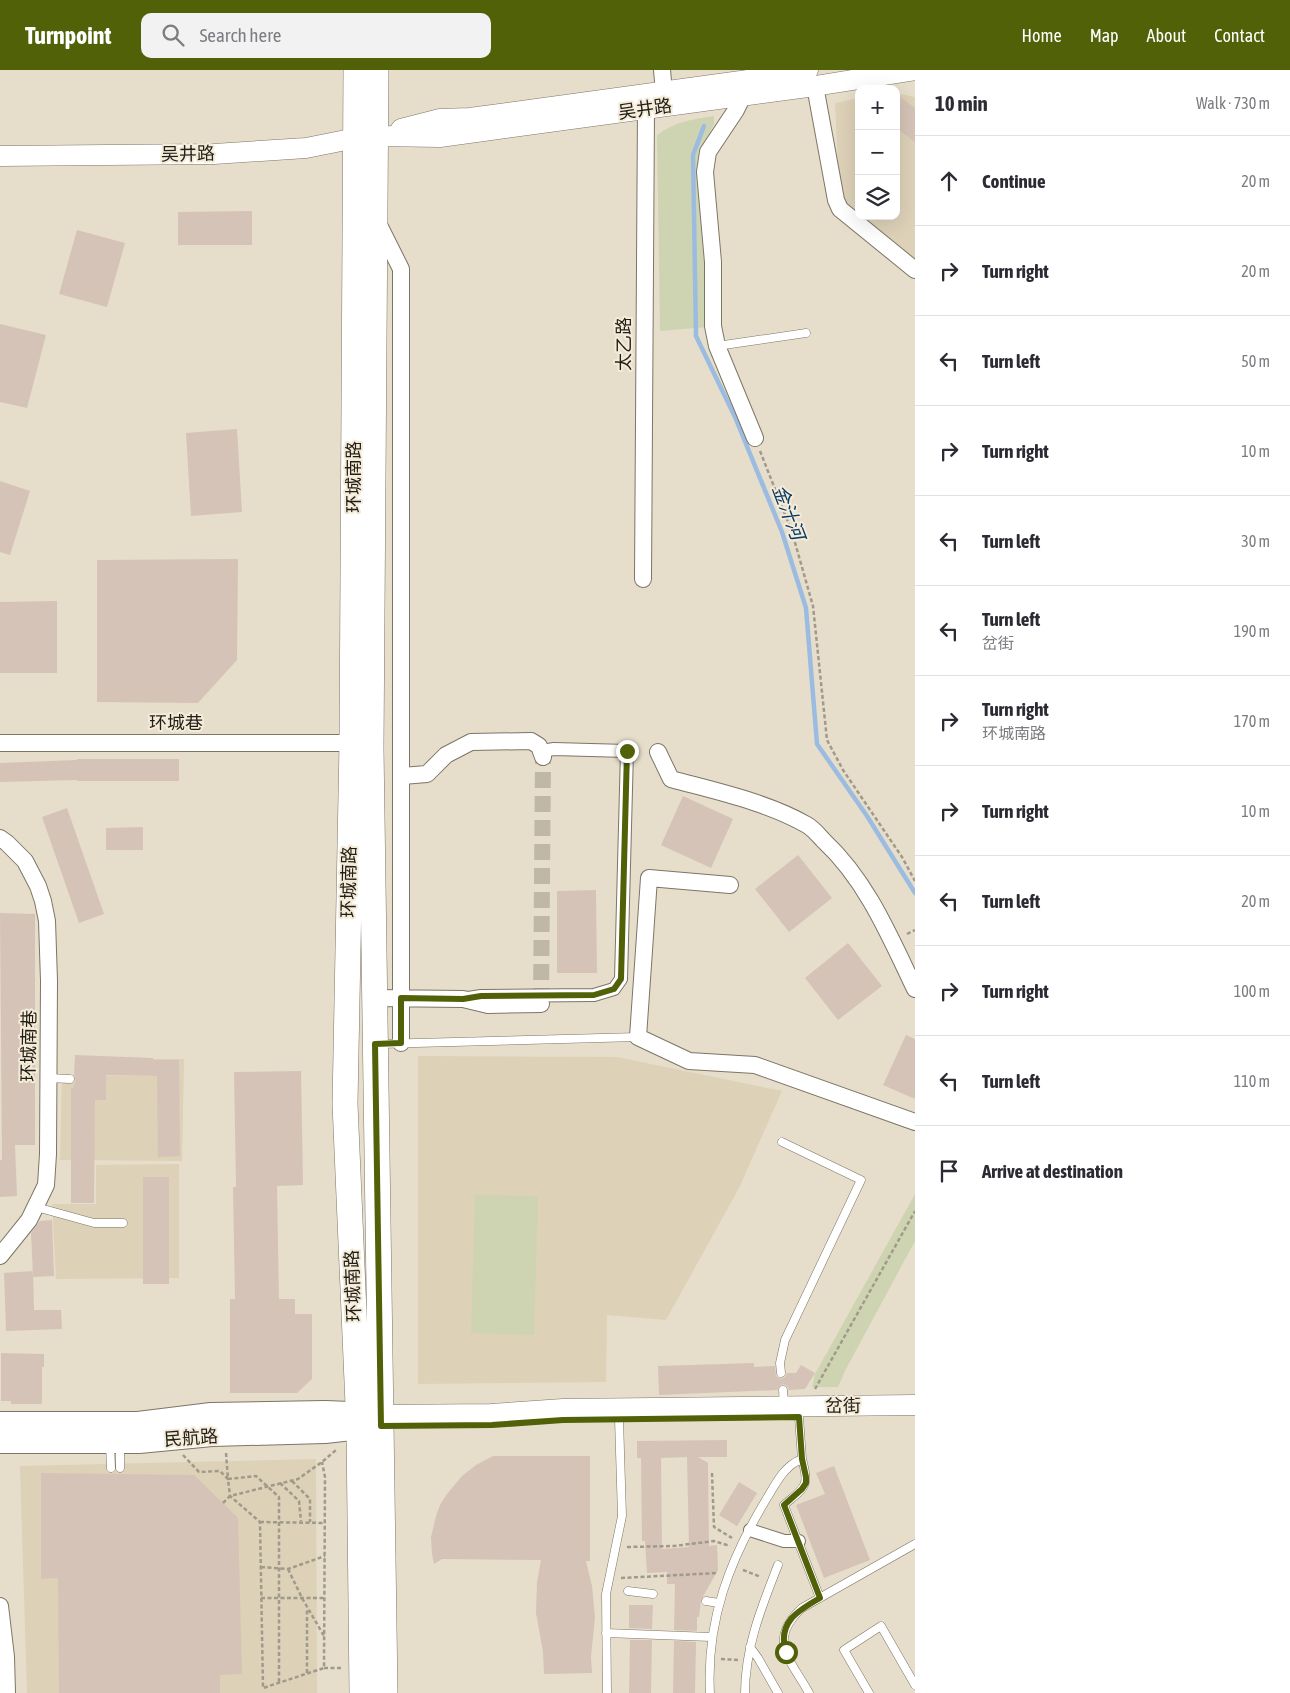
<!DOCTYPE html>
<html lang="en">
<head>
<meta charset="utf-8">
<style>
	:root { --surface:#fff; --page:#f2f2f3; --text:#2b2b33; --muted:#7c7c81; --line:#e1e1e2; --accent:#506107 }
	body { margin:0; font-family:"Asap Condensed","Noto Sans SC",sans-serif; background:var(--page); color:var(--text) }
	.controls { position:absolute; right:15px; top:15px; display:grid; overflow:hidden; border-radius:10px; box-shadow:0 5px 20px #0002 }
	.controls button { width:45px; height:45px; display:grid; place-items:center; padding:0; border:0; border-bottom:1px solid var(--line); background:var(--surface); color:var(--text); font:25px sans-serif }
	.stop { position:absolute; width:15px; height:15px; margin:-11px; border:4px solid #506107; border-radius:50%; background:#fff }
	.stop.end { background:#506107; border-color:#fff; box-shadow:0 1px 5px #0008 }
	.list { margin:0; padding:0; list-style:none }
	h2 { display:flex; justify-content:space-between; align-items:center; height:65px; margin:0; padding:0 20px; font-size:21px }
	h2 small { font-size:16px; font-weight:400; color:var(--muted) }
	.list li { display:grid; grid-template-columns:32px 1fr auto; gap:15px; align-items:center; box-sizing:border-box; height:90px; padding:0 20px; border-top:1px solid var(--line) }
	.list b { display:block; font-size:19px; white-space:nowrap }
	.list p { margin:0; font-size:16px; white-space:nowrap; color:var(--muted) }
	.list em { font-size:16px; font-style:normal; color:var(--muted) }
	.icon { flex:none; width:28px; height:28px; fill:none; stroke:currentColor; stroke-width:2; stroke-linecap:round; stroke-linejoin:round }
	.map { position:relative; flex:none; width:915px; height:1623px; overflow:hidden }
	header { display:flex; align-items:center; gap:30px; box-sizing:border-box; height:70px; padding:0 25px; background:var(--accent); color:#fff }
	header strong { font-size:24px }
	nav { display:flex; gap:28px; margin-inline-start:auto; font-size:18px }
	.search { width:350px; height:45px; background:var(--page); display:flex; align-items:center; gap:12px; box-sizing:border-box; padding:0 18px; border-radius:10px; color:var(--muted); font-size:19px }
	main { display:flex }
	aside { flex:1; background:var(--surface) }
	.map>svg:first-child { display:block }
	.built { fill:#ddd1b8 }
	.green { fill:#ced4b1 }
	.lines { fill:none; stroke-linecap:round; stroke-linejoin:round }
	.stream { stroke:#9bbce0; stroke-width:4.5 }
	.building { fill:#d5c3b7; fill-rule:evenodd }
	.minor-tunnel { stroke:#bfb8a7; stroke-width:16; stroke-dasharray:16 8; stroke-linecap:butt }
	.service-casing { stroke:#7d7565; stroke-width:9 }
	.pedestrian-casing { stroke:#7d7565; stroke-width:14 }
	.minor-casing { stroke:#7d7565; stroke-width:18 }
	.tertiary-casing { stroke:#7d7565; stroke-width:21 }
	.secondary-casing { stroke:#7d7565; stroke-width:24 }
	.primary-casing { stroke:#7d7565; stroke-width:26 }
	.path { stroke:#a09a8b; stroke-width:2.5; stroke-dasharray:4 2.5; stroke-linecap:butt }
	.service { stroke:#fff; stroke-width:8 }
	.pedestrian { stroke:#fff; stroke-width:12 }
	.minor { stroke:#fff; stroke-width:16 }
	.tertiary { stroke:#fff; stroke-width:20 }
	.secondary { stroke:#fff; stroke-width:22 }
	.primary { stroke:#fff; stroke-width:25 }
	.route { stroke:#506107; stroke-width:6 }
	.labels { text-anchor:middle; stroke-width:4; stroke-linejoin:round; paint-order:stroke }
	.street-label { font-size:18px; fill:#211e17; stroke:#f4ebd8 }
	.water-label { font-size:19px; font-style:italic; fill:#083a67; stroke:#f4ebd8 }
</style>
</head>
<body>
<header>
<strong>Turnpoint</strong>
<div class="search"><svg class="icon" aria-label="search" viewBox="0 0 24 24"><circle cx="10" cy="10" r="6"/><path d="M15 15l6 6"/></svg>Search here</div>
<nav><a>Home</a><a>Map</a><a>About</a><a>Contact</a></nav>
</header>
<main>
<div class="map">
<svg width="915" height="1623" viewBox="0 0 915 1623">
	<rect width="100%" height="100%" fill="#e6decb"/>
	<path class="built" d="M896 23 915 27V192L847 139 839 117 835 33 859 28V146H896Z
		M418 986 617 987 782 1021 739 1118 666 1250 607 1245 606 1312 418 1314Z
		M153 989H184L182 1091 60 1090 62 1005 152 1006Z
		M179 1094V1208L56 1209 52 1134H96V1095Z
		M316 1389 317 1623H27L20 1396Z"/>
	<path class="green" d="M714 46V54L698 87 708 192 707 257 660 261 657 65C675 52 692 49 714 46Z
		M915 1124V1171L846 1299 838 1317H812L815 1304Z
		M475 1125 538 1126 534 1265 471 1263Z"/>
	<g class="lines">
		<path class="stream" d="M704 56 693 85 696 266 735 347 782 462 806 538 817 674 867 746 915 823"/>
	</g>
	<path class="building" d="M896 24 915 38V72L896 58Z
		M252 141V175H178V142Z
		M77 160 125 173 107 237 59 224Z
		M0 254 46 265 27 338 0 332Z
		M237 359 242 442 191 446 186 363Z
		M0 411 30 421 10 485 0 482Z
		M238 489 237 590 198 633 97 632V490Z
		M57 531V603H0V532Z
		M77 689H179V711H77V710L0 712V693L77 690Z
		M683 726 733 749 711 798 661 775Z
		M67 738 104 844 79 853 42 747Z
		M143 757V780H106V758Z
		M798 785 832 828 789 862 755 819Z
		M596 820 597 903H557V821Z
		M0 843 35 844V1075H15L17 1126 0 1127V1090H2Z
		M848 873 882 916 838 950 805 908Z
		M906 965 915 969V1029L883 1015Z
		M75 985 153 988V990H179L180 1086 158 1087 157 1006 106 1005V1030H95L94 1133H71V1018H73L76 1010 74 1005Z
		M301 1001 303 1115 277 1116 279 1229H295V1244H312V1309L297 1323H230V1229H235L233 1117H236L234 1002Z
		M143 1107H169V1214H143Z
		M52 1150 54 1206 33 1207 31 1163 40 1151Z
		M33 1201 34 1240H61L62 1259 6 1261 4 1203Z
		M1 1283 44 1284V1297H42V1334H11V1331H1Z
		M754 1293V1297L775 1296 776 1306 781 1309 785 1307 787 1303H796L801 1295 815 1303 805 1319 789 1320 787 1316 783 1314 780 1316 777 1320 659 1325 658 1296Z
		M727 1370V1387H698L708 1393 709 1476 717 1475 718 1500 701 1530 699 1547H697V1561L674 1560 675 1514H667V1502L647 1503 645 1471H642L641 1388H637V1371ZM687 1387 689 1477 662 1479 661 1388Z
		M493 1386H590V1491H586L592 1516 595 1547 591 1587 592 1603 544 1604 543 1582 536 1543 537 1512 541 1490 442 1489 434 1494 432 1484 431 1467 436 1446 440 1435 447 1424 462 1406 476 1395Z
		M834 1396 870 1490 824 1508 796 1435 825 1424 816 1403Z
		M41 1403 194 1405 238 1448 242 1604 220 1605V1623H59L58 1508 41 1509Z
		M739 1412 757 1423 737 1456 719 1445Z
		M629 1535H653L652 1559 629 1558Z
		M630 1570H652L651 1623H629Z
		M674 1571 696 1572 695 1623H673Z"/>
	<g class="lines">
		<path class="minor-tunnel" d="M541 934 543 687"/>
		<g class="service-casing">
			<path id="service" d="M717 276 806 263
				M379 974 638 967
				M48 1008 70 1009
				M36 1137 94 1153H123
				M781 1303 780 1293 785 1270 861 1110 782 1072
				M783 1320 784 1335
				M110 1374 111 1398
				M120 1375V1398
				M802 1389C810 1417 805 1417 784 1435L820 1528
				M628 1521 653 1524
				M706 1531 719 1533
				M606 1563 711 1567
				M750 1577 758 1588 778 1623
				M607 1623 606 1524 622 1446 619 1349
				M710 1623C706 1550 730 1489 767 1428 776 1413 785 1395 802 1389L799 1347
				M745 1623C745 1577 762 1536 778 1495
				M809 1623C790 1589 767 1570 802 1538L915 1474
				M869 1623 844 1580 881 1556 915 1615"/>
		</g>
		<g class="pedestrian-casing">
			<path id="pedestrian" d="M468 928 481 926 594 925 614 919 621 909 627 681 554 679 542 681
				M750 1460 784 1471H799"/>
		</g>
		<g class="minor-casing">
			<path id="minor" d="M662 0 664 22
				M815 16 836 130 840 139 915 200
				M743 26 736 40 708 82 705 102 713 192V256L717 276 755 368
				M378 153 401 199V973
				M643 509 646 39
				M0 673H352
				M658 682 671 709C715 721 767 732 807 755 814 759 819 766 824 771 867 811 890 867 915 919
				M402 706 427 704 446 685 471 672 531 671 539 676 543 687
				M0 768 7 773 25 791 38 816 43 831 47 851 49 911 48 1084 46 1115 29 1150 0 1186
				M730 815 649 808 638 967 689 991 755 995 915 1052
				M374 928 463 929 488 935 541 934
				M0 1536 6 1587 7 1623"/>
		</g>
		<g class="tertiary-casing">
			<path id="tertiary" d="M401 59 440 49 470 48 741 11 808 0
				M0 86 214 84 306 78 356 68 375 66 440 67 815 16 915 0
				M381 1345 491 1344 563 1339 915 1335"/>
		</g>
		<g class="secondary-casing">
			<path id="secondary" d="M0 1353H138L211 1344 325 1342 375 1344
				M0 1372H139L212 1365 325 1362 378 1356"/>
		</g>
		<g class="primary-casing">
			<path id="primary" d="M356 0 352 673 345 1034 359 1358 362 1623
				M376 0 371 678 385 1623"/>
		</g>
		<path class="path" d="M760 381 792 462 813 536 827 670 843 700 902 787 915 811
			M907 864 915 860
			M815 1319 915 1141
			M226 1383 228 1409 256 1406 279 1427V1613
			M183 1385 199 1402 220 1401 228 1409 230 1426 260 1452 263 1618 324 1598 325 1407 322 1392
			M712 1403 714 1457 732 1468
			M292 1411 310 1429V1452
			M280 1413 299 1431 301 1451
			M223 1433 230 1426 298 1409 322 1392 336 1380
			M260 1452 325 1453
			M627 1477 674 1476 714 1471 730 1476
			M261 1497 288 1499 325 1486
			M288 1499 302 1528 324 1566
			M743 1500 761 1507
			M621 1508 718 1503
			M261 1528H325
			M721 1589 738 1590
			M324 1598H343
			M307 1603V1539"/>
		<use href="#service" class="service"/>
		<use href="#pedestrian" class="pedestrian"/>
		<use href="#minor" class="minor"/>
		<use href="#tertiary" class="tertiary"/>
		<use href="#secondary" class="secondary"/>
		<use href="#primary" class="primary"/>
	</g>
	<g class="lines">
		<path class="route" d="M627 681 621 909 614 919 594 925 481 926 463 929 401 928V973L375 974 381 1356 492 1355 563 1350 799 1347 802 1389 806 1407V1413L802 1419 784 1435 820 1528C797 1541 777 1553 786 1582"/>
	</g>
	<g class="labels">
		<g class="street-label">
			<text transform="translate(645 39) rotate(-8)" y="6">吴井路</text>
			<text transform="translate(188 84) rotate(-1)" y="6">吴井路</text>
			<text transform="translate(624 274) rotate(-90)" y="6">太乙路</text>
			<text transform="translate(354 407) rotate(-90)" y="6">环城南路</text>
			<text x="176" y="659">环城巷</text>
			<text transform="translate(349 812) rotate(-89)" y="6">环城南路</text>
			<text transform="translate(29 976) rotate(-89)" y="6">环城南巷</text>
			<text transform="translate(353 1216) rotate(-92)" y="6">环城南路</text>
			<text transform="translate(843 1336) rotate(-1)" y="6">岔街</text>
			<text transform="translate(191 1368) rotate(-4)" y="6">民航路</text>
		</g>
		<g class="water-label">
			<text transform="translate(789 442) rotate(69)" y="7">金汁河</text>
		</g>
	</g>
</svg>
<div class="controls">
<button>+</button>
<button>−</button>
<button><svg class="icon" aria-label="layers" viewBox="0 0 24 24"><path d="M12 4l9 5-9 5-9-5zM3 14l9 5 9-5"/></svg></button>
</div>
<div class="stop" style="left:786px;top:1582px"></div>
<div class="stop end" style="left:627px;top:681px"></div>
</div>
<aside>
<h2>10 min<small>Walk · 730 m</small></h2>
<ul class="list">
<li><svg class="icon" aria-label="ahead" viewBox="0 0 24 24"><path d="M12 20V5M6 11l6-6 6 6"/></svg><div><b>Continue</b></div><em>20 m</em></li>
<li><svg class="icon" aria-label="right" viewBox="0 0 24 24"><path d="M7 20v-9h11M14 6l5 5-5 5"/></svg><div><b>Turn right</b></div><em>20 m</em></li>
<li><svg class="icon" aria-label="left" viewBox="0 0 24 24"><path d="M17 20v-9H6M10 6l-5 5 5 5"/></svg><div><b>Turn left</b></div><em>50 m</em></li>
<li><svg class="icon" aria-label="right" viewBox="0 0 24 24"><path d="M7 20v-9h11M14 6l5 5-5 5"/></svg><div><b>Turn right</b></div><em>10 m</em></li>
<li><svg class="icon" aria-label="left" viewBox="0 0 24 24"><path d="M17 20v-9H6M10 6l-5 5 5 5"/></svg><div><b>Turn left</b></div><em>30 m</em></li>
<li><svg class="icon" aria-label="left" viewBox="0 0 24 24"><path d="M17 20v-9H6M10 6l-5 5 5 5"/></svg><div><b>Turn left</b><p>岔街</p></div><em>190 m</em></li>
<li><svg class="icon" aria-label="right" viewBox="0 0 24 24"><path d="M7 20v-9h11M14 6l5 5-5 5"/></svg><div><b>Turn right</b><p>环城南路</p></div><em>170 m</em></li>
<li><svg class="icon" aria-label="right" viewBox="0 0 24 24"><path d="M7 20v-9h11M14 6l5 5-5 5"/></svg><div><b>Turn right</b></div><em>10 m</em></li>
<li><svg class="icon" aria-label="left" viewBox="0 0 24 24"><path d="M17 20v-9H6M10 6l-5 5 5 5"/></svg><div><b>Turn left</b></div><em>20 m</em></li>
<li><svg class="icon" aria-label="right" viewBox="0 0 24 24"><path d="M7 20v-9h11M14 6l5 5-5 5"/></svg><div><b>Turn right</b></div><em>100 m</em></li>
<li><svg class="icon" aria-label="left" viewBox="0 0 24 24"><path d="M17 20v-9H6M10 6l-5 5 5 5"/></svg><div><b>Turn left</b></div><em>110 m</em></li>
<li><svg class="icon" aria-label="arrive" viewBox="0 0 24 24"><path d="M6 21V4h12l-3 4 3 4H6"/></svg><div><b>Arrive at destination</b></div></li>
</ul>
</aside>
</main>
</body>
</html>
